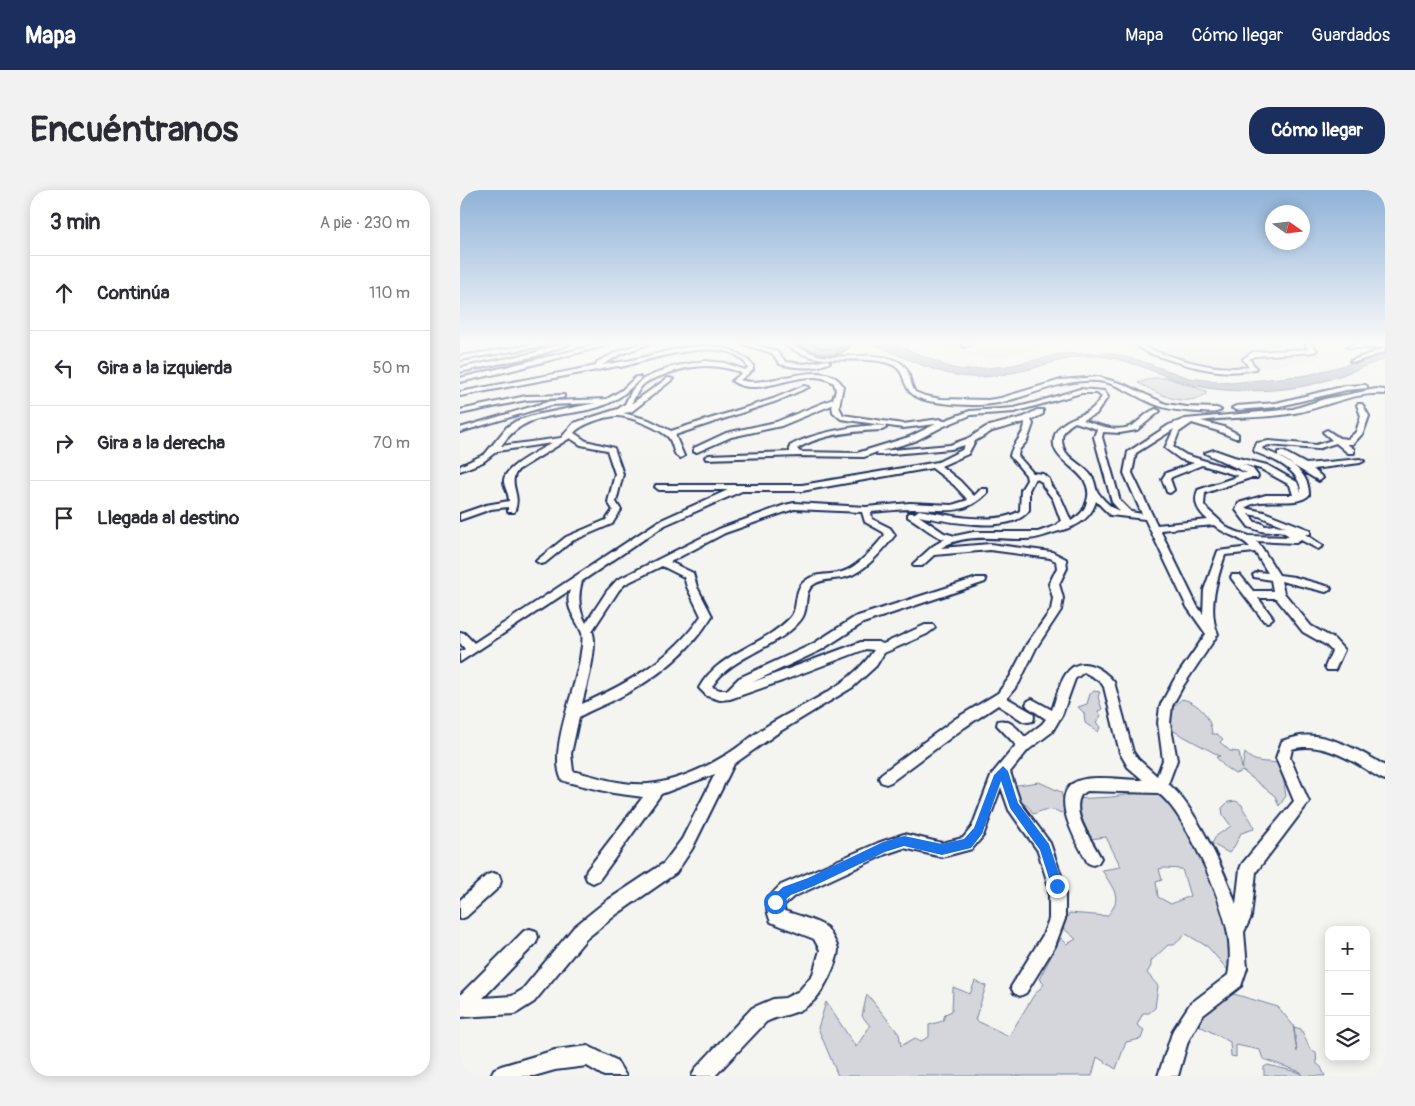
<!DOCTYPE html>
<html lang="es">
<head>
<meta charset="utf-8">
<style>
	:root { --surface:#fff; --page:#f2f2f3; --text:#2b2b33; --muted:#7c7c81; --line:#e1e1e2; --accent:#1b2f5e }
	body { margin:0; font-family:Pangolin,sans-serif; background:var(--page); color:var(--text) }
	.controls { position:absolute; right:15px; bottom:15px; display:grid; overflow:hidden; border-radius:10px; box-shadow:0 2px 12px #0003 }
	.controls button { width:45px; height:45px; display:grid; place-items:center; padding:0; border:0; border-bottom:1px solid var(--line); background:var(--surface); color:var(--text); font:25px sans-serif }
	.compass { position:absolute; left:805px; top:15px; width:45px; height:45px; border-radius:50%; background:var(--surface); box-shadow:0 2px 12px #0003; rotate:104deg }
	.stop { position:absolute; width:15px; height:15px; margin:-11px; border:4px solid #1a73e8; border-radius:50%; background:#fff }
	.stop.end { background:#1a73e8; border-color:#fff; box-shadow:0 1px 5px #0008 }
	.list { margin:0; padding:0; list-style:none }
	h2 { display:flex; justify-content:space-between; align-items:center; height:65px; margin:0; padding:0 20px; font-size:21px }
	h2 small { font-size:16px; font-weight:400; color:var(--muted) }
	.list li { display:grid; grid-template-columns:32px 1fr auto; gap:15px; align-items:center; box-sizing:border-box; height:75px; padding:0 20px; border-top:1px solid var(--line) }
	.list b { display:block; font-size:19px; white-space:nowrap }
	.list em { font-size:16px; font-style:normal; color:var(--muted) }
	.icon { flex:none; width:28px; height:28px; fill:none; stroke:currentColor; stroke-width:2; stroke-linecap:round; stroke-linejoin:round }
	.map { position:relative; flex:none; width:925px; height:886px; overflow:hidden; border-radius:20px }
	header { display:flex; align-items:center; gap:30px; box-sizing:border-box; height:70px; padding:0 25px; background:var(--accent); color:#fff }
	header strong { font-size:24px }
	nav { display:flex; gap:28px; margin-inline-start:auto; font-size:18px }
	.intro { display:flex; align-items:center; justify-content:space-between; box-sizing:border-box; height:120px; padding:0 30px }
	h1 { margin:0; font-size:35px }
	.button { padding:12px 22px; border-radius:20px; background:var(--accent); color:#fff; font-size:18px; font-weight:700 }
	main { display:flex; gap:30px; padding:0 30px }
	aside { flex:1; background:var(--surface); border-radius:20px; box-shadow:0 2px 12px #0003 }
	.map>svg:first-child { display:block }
	.built { fill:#e4e5e6 }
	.green { fill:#d4d6db; stroke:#78829c; fill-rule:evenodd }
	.water { fill:#aab0bf; stroke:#717c98 }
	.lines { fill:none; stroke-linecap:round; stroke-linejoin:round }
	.minor-casing { stroke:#1b2f5e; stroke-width:4 }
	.minor { fill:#fdfcf7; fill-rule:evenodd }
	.wall { fill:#a4a8af; stroke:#1b2f5e }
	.shaded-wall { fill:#86888f; stroke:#1b2f5e }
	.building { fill:#bfc3cc; stroke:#1b2f5e }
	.route { fill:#1a73e8 }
</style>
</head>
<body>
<header>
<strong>Mapa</strong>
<nav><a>Mapa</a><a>Cómo llegar</a><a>Guardados</a></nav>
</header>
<div class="intro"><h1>Encuéntranos</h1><a class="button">Cómo llegar</a></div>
<main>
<aside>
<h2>3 min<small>A pie · 230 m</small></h2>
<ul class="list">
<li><svg class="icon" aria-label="ahead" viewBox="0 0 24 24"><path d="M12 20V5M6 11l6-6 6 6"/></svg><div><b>Continúa</b></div><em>110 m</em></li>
<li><svg class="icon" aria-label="left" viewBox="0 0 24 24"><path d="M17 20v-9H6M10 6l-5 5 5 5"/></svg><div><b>Gira a la izquierda</b></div><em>50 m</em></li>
<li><svg class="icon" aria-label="right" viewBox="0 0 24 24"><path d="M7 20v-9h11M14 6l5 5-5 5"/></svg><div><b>Gira a la derecha</b></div><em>70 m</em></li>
<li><svg class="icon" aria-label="arrive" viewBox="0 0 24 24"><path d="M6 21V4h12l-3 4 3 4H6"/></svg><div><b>Llegada al destino</b></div></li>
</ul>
</aside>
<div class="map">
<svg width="925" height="886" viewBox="0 0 925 886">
	<rect width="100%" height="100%" fill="#f4f4f1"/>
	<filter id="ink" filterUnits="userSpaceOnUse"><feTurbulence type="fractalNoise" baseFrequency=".02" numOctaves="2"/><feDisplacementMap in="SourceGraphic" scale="10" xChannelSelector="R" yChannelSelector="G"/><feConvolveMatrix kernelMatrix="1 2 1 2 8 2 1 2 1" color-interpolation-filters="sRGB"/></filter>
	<g filter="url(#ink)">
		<path class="built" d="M470 154H592L542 167 526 169 511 167Z
			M653 154H850L862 165 858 169 841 172 795 179 755 180V182Z"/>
		<path class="green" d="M693 188H707L746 201V204C722 219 701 204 678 193Z
			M634 501 640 502 638 507 642 519 638 521 641 526 636 532 640 537 638 542 625 533 624 523 618 517 627 514 630 504Z
			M722 509C739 513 751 527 752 544H757L763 549 760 552 770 561 779 562 782 579 785 563C795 574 804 571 818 573L823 586 826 606 819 616 815 606 783 581 775 584 765 577 756 567 760 566 708 538 707 523Z
			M579 592 601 602 606 620 601 623C591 617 583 620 573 624 569 615 565 613 555 613L551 596Z
			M682 602 705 604 748 678 771 736 772 785 748 757 726 744 714 755H708L691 771V776L687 783 698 796 695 818 689 823H683L677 835 684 840 681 849 666 852 656 879 637 867 632 886H378L358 838 366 812 396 857 410 836 402 826 407 804 439 844 441 856 455 848 461 851 469 847V835L483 831 485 824 492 821 493 797 510 804 515 791 526 796 515 830 549 846 574 805 584 794 579 789 601 748 607 754 616 749 603 738 609 723 647 726C664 707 653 700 642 680L661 677 646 647 630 649 614 609 652 607ZM704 678 722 679 730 706 711 714 698 707 696 692 702 690 699 679Z
			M776 611 782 615C784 624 793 629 794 639L781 643 774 657 769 663 752 654 756 646 771 636 763 625 762 618 768 612Z
			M774 804 818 817 833 835 837 862 834 837 841 839 850 859 856 862 857 874 861 877 865 886H842L841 882 803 869 800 860 776 855V867L771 866 770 852 740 836 739 824 754 810Z
			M808 875 841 883V886H804V877Z"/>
		<path class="water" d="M414 154H435L492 178 505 180 548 176 601 164 649 163 681 171 729 188 771 193 848 185 925 164V169C903 176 883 186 861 192 828 202 771 204 737 196 703 188 672 168 636 166 611 165 590 174 566 180 548 184 528 188 510 187 477 185 444 167 414 154Z"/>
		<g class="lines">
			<g class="minor-casing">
				<path id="minor" d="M78 154H94L0 170V166Z
					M101 154H110L76 166 0 182V178L73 163Z
					M140 154H151L49 181 0 192V188Z
					M179 154H188L161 164 142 175C152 173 163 172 172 170 211 161 261 141 293 175V180L280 190C308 200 365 165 383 196L379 217 383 225 443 234 480 229 483 231 510 221 554 218 574 213 620 199 644 201 648 207 647 208 636 224 622 230C638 235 661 245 676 233 683 228 687 222 696 219L700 221 677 240 660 243 643 242 642 247 660 311 671 322 682 324 664 283 668 262 709 235 725 229 833 219 865 209 916 199 925 200V204C894 201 864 218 834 223 804 229 772 226 741 231L764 237 778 244V248H775L758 241 732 233 719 242 713 257 726 265 785 283H787L745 263 754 260 774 267 807 275 837 292 841 302C841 280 813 269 795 262L794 260 797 253 809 251 856 255 872 250 863 242 867 240 879 248 888 249 896 242 901 226 897 215 898 214H902L909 226 903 243 893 254H887L894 259V263H888L876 253 857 259 809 255 803 257 802 259C823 267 850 280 849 305 834 319 803 304 785 318L804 322 850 340V344H845L863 356 858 359 841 350 836 353 796 351 802 358 819 385 834 387 870 397 871 399 866 402 821 391 824 403 851 436 874 449 884 460 875 480H867L865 477 872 461 866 455 843 442 816 408H798L813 428 808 432 804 431 772 389 771 387 772 385H780L793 401H813L811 390 794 387 793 385 798 382 808 383 795 362 765 365C757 389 747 420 758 444L723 496 712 516 710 533 717 570 708 594C733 612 766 684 776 714L780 679 782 674 834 611 816 568 822 551C828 549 835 547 841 546 866 542 905 563 925 576V590C917 587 911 582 904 578 883 565 857 552 832 559L830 568 849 612 796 682 791 727 784 742 787 778 781 796 742 826 728 851 718 886H698L713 840 730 814 768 785C771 772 770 752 767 739 760 706 725 622 698 603L627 601 621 605C610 624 633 651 641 668L638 673 633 675 628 673C617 653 582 596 625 589 641 586 666 590 683 590L668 577 660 563 644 497 640 491 624 482 615 489 602 525 592 542 568 560 550 582 560 612 590 653 605 697V729L595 756 566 803 560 806 554 803 551 797 583 745 589 729V697L578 661 549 620 541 597 523 646 512 659 482 667 444 658 426 664 333 707 324 715V721C334 724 361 732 367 738 370 743 377 753 378 759 378 772 362 805 351 813 336 826 321 824 306 832L255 886H232L235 879 292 818 313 809 325 808 339 801 353 784 360 760 354 749 311 732C303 713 307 708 321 695L418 653 444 644 482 653 503 648 512 637 532 584 556 555 537 535 538 531C549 528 559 540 565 547L582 534 586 529 568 517 566 514 568 511 572 509 592 520C596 509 599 494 606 484 620 464 642 478 654 492L673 562 678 569 697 586 703 570 698 533 700 516 714 490 746 444 727 417 685 329 650 325 636 311C631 329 616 337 599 341 588 344 578 349 565 349 538 350 506 342 481 358L530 354 592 362 606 369 607 378 599 394 603 408 601 420 576 458 559 493 547 508 573 523 574 527 573 531 568 532 563 531 538 515 505 537 431 592 426 594 421 592 419 588 421 584 495 529 538 503 550 487 567 454 591 420 593 408 589 394 597 378 596 371 590 368 530 360 474 365 462 376H454L453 374 473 356 485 349C472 346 460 333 448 327V323H455L459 320C486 325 536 336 560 321L561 300 567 290 566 285 550 266C552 253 565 246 565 232L532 241 515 251 508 264 481 276 500 291 514 306 521 299H527V303C503 327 484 319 454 319 440 319 425 321 411 322L412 329 430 338 435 345C423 360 405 382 386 387 375 390 362 388 353 395 344 402 348 414 344 424 342 430 337 434 332 439 310 459 267 470 252 497L260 500H267L279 488 353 454 395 427 517 388H525L526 390 525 392 403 433 361 460 293 492 401 452H418L423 454 465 435H473L475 438 467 444 424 463 416 476 393 497 319 542 274 574 232 659 216 683 157 724 126 749 74 812 55 824 0 827V805L64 741 70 739 76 741 78 747 76 753 23 808 52 806 62 800 114 737 145 712 204 673 222 649 255 584 201 604 139 690 133 693 127 690 125 685 127 680 183 607 153 603 107 592 102 590C87 560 118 496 121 462 122 457 123 448 122 443 116 428 104 418 110 400L0 472V462L5 459 0 453V442L4 443 14 453 199 331 268 300H199L195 297 196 295H342L478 272 502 260 505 255 491 259 420 265H417V262L404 267 339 266 246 269 245 267 249 265 330 262V256C349 244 402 233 425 236L426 238 422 240C395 241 360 244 337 259L340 262 397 263 449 247 476 234 443 238 381 229 373 222 372 215 321 236 271 247 237 262H234V258L266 243 316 232 373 209 376 200 374 193C344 173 301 211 272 191L282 183C253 172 229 175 201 186 195 188 189 190 184 194 178 199 175 208 171 214L208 188 213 189 171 222 163 223 189 230 211 241 313 209 344 196 349 197 317 211 215 245 224 266 220 268C212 265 214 252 207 246 198 238 168 225 156 226 144 227 121 234 114 243L126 251 154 258 163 284 156 312 161 320 152 334 112 351 85 373 81 374 76 371 106 347 146 330 153 320 148 312 155 284 147 260 121 255 110 248 58 280C46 294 63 304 54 322H48V317L31 319 0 330V324L26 315 49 311C49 303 45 299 44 292 42 277 81 260 92 253L37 261 23 272 0 281V276L25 264 47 237 56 231 76 225 136 213 91 215 0 242V238L91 211 147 209 162 200 176 187H180V189C168 201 156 212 139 217 101 229 66 219 41 256L101 248 114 233 158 219 165 214 172 200 181 190 211 177 245 171 265 173 285 180 288 178C272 141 189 170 161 177L158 176 0 206V202L136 176 137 172 157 162ZM621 203H637L642 207C638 212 634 218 629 221 617 228 600 230 595 245 585 274 637 279 627 311 625 321 619 326 611 331L601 308 591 296 589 289 583 284 573 283 558 266 559 260 567 251 573 234 571 230 583 224V220H577L564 227 526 237 509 248 490 255 421 261 455 251 484 236 511 225 554 222ZM615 232 637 239 634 247 652 312 660 321C653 320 641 308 637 301 635 297 635 291 632 287 623 272 602 270 602 249 602 241 608 236 615 232ZM714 239 705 258 720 269 734 273 706 283 702 289 707 302 710 303 714 300 710 289 712 287 742 275 779 286 738 300C733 313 738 321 748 330L697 335 672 283 676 263ZM782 274 801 279 830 295 833 305H806L779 313 776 320 789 337C794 338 796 340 801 341 812 344 818 336 830 347L789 346 769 339 748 320 744 315 745 303 790 288H797L798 286 792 278ZM472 278 494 295 508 310 492 315 450 313 406 317 334 313 325 315 259 339 157 390 147 401 126 433C118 419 118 405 122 391L205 335 282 301H342ZM575 288 582 292 583 296 593 309 601 331 595 336 578 342H514L495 346 484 343 459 326C484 331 553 345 569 320V300ZM334 319 402 322 405 332 423 342 425 345C414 357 399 377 382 382 369 386 356 382 345 391 332 401 340 419 329 429 302 456 258 463 239 498L247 506 260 510 270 509 322 491 406 459 414 460C389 497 347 512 310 534 295 543 281 556 266 565 245 578 214 592 188 594 163 596 137 587 113 581L111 564 119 527C130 520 142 516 154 510 193 491 229 463 252 426L237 397 233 383 210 372 265 343ZM788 324 799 326 826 337 815 335 805 336 801 333 795 332ZM754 335C766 346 780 346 790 357L758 361 744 400 743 424 737 416 700 340ZM202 376 224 387 227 397 241 426C213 468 167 494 122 514 126 497 139 455 132 441L159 400 165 394Z
					M283 154H293L316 161 326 172 344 174 367 170 370 172C356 180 335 178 320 174L312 163Z
					M325 154C338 154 349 164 362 166 385 169 422 160 442 174 451 181 449 193 455 202L465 206 481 209 528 210 541 208 601 190 638 187 663 194 706 214 727 217 757 218 761 220C755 224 746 222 739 222 724 221 708 220 694 214 675 207 659 193 638 191 605 188 575 204 543 212 521 217 497 215 475 212 430 206 457 179 424 172 390 165 354 178 325 154Z
					M502 154H512L504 157Z
					M676 154C684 154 690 160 697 162 727 172 757 181 789 177L783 169 793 162 849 159 845 154H851L857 160 854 162 795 166 789 169 796 178 795 179C765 186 736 178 707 169 696 165 684 163 676 154Z
					M898 154H925V158C917 157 892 159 887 157Z
					M925 158V162L895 172 890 171Z
					M905 195 907 196V198L886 200 816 217 776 220 772 218 776 216 816 213 886 196Z
					M104 205V207L102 208 66 210 0 224V220L66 206Z
					M818 262H824L846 274 900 269 904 271 900 273 853 279 863 288 859 291 818 266Z
					M33 683 39 685 41 691 39 697 6 727 0 729V710L27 685Z
					M128 856 156 870 166 886H144L127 876 95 880 74 886H31L34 879 41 876 95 860Z"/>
			</g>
			<use href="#minor" class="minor"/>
		</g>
		<path class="wall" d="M335 154H390V158L377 165 362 164Z"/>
		<path class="shaded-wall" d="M386 154H390V158L377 165V159Z"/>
		<path class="building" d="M351 154H386L377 159 362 158Z"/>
	</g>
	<linearGradient id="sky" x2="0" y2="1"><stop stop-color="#8fb2d8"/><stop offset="0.55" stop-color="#fafaf9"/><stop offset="1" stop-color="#fafaf9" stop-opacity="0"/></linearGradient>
	<rect width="925" height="278" fill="url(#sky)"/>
	<path class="route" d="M543 576 548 581 558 613 589 654 603 696 601 701 597 702 593 701 580 660 550 618 541 591 522 644 511 658 482 665 444 656 425 662 354 696 331 705 315 718 311 716 309 712 311 708 323 697 348 688 423 652 444 646 482 654 504 649 514 638 534 585Z"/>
</svg>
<div class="controls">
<button>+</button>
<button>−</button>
<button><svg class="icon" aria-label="layers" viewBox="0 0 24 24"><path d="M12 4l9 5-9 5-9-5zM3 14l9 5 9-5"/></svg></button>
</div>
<svg class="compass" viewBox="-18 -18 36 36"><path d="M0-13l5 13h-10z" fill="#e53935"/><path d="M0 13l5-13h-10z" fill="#7c7c81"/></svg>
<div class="stop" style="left:315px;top:712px"></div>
<div class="stop end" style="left:597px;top:696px"></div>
</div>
</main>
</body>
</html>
